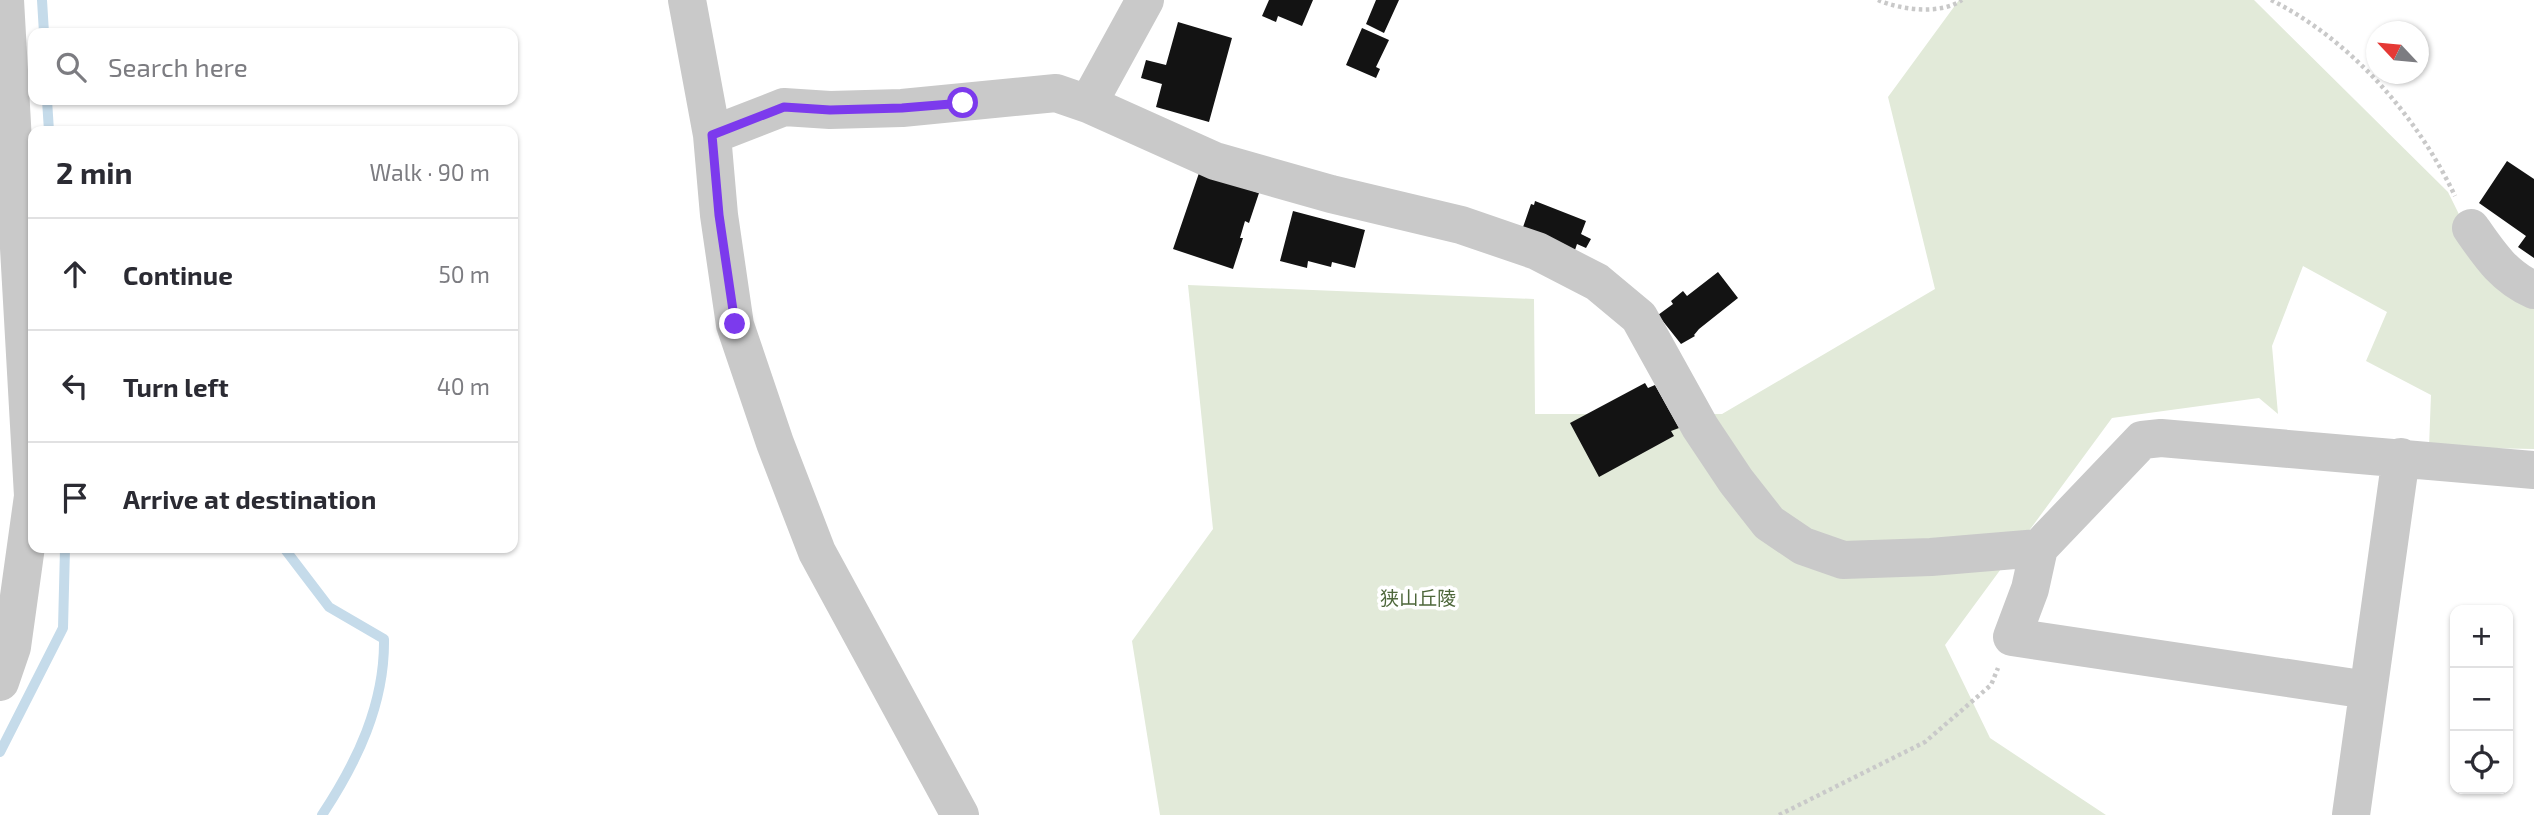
<!DOCTYPE html>
<html lang="en">
<head>
<meta charset="utf-8">
<style>
	:root { --surface:#fff; --page:#f2f2f3; --text:#2b2b33; --muted:#7c7c81; --line:#e1e1e2 }
	body { margin:0; font-family:"Exo 2","Noto Sans JP",sans-serif; background:var(--page); color:var(--text) }
	.controls { position:absolute; right:21px; bottom:21px; display:grid; overflow:hidden; border-radius:14px; box-shadow:0 2px 5px #0004 }
	.controls button { width:63px; height:63px; display:grid; place-items:center; padding:0; border:0; border-bottom:2px solid var(--line); background:var(--surface); color:var(--text); font:35px sans-serif }
	.compass { position:absolute; left:2366px; top:21px; width:63px; height:63px; border-radius:50%; background:var(--surface); box-shadow:0 2px 5px #0004; rotate:296deg }
	.stop { position:absolute; width:21px; height:21px; margin:-16px; border:5px solid #7c3aed; border-radius:50%; background:#fff }
	.stop.end { background:#7c3aed; border-color:#fff; box-shadow:0 2px 7px #0008 }
	.list { margin:0; padding:0; list-style:none }
	h2 { display:flex; justify-content:space-between; align-items:center; height:91px; margin:0; padding:0 28px; font-size:30px }
	h2 small { font-size:23px; font-weight:400; color:var(--muted) }
	.list li { display:grid; grid-template-columns:46px 1fr auto; gap:21px; align-items:center; box-sizing:border-box; height:112px; padding:0 28px; border-top:2px solid var(--line) }
	.list b { display:block; font-size:26px; white-space:nowrap }
	.list em { font-size:23px; font-style:normal; color:var(--muted) }
	.icon { flex:none; width:38px; height:38px; fill:none; stroke:currentColor; stroke-width:2; stroke-linecap:round; stroke-linejoin:round }
	.map { position:relative; flex:none; width:2534px; height:815px; overflow:hidden }
	.search { position:absolute; background:var(--surface); box-shadow:0 2px 5px #0004; left:28px; top:28px; width:490px; height:77px; display:flex; align-items:center; gap:18px; box-sizing:border-box; padding:0 24px; border-radius:14px; color:var(--muted); font-size:26px }
	.panel { position:absolute; background:var(--surface); box-shadow:0 2px 5px #0004; left:28px; top:126px; width:490px; height:427px; border-radius:14px }
	.map>svg:first-child { display:block }
	.green { fill:#e2ead9 }
	.lines { fill:none; stroke-linecap:round; stroke-linejoin:round }
	.stream { stroke:#c5dbea; stroke-width:10 }
	.building { fill:#131313 }
	.path { stroke:#c9c9c9; stroke-width:4.5; stroke-dasharray:3.5 3.5; stroke-linecap:butt }
	.minor { stroke:#c9c9c9; stroke-width:38 }
	.route { stroke:#7c3aed; stroke-width:9 }
	.labels { text-anchor:middle; stroke-width:7; stroke-linejoin:round; paint-order:stroke }
	.park-label { font-size:19px; fill:#4e673b; stroke:#fff }
</style>
</head>
<body>
<div class="map">
<svg width="2534" height="815" viewBox="0 0 2534 815">
	<rect width="100%" height="100%" fill="#fff"/>
	<path class="green" d="M1959 0H2254L2448 192 2489 275 2534 297V449L2429 447 2431 395 2366 361 2387 312 2303 266 2272 346 2278 414 2259 398 2112 418 1945 645 1990 738 2106 815H1160L1132 641 1213 529 1188 285 1534 299 1535 414H1722L1935 289 1888 97Z"/>
	<g class="lines">
		<path class="stream" d="M42 0 44 33
			M47 100 49 131
			M284 548 329 607 384 639C385 704 357 762 322 815
			M0 752 63 628 65 548"/>
	</g>
	<path class="building" d="M1269 0H1313L1302 26 1278 16 1276 22 1262 16Z
		M1376 0H1399L1384 33 1366 24Z
		M1178 22 1232 38 1209 122 1156 107 1162 84 1141 78 1146 60 1166 65Z
		M1362 28 1389 40 1376 67 1380 69 1376 78 1346 65Z
		M2507 161 2534 179V258L2518 247 2526 236 2479 203Z
		M1199 173 1259 193 1249 223 1245 221 1240 238H1243L1233 269 1173 249Z
		M1535 201 1586 221 1581 234 1591 239 1586 248 1577 244 1575 250 1522 230 1531 204 1534 205Z
		M1293 211 1365 230 1355 268 1332 262 1331 267 1308 261 1307 268 1280 261Z
		M1718 272 1738 298 1699 329 1694 335 1695 336 1681 344 1658 315 1673 304 1671 301 1683 291 1687 296Z
		M1645 383 1648 388 1655 385 1679 428 1671 431 1674 436 1599 477 1570 423Z"/>
	<g class="lines">
		<path class="path" d="M1878 0C1901 10 1941 15 1962 0
			M2271 0C2351 40 2417 116 2455 196
			M1779 815 1925 742 1991 685 1998 668"/>
		<path class="minor" d="M687 0 712 135 719 215 735 325 775 443 817 552 960 815
			M1088 104 1145 0
			M712 135 784 107 830 110 902 108 1056 93 1088 104 1215 161 1331 194 1461 225 1537 251 1597 282 1639 317 1700 427 1736 481 1769 523 1803 546 1843 560 1931 557 2039 548 2142 440 2161 438 2534 470
			M2471 228C2489 254 2504 277 2534 290
			M2039 548 2030 589 2012 637 2368 690
			M0 682 12 647 33 496 5 0
			M2351 815 2401 457"/>
	</g>
	<g class="lines">
		<path class="route" d="M735 324 719 215 712 135 784 107 830 110 902 108 963 103"/>
	</g>
	<g class="labels">
		<g class="park-label">
			<text x="1418" y="605">狭山丘陵</text>
		</g>
	</g>
</svg>
<div class="controls">
<button>+</button>
<button>−</button>
<button><svg class="icon" aria-label="locate" viewBox="0 0 24 24"><circle cx="12" cy="12" r="6"/><path d="M12 2v4M12 18v4M2 12h4M18 12h4"/></svg></button>
</div>
<svg class="compass" viewBox="-18 -18 36 36"><path d="M0-13l5 13h-10z" fill="#e53935"/><path d="M0 13l5-13h-10z" fill="#7c7c81"/></svg>
<div class="stop" style="left:963px;top:103px"></div>
<div class="stop end" style="left:735px;top:324px"></div>
<div class="search"><svg class="icon" aria-label="search" viewBox="0 0 24 24"><circle cx="10" cy="10" r="6"/><path d="M15 15l6 6"/></svg>Search here</div>
<section class="panel">
<h2>2 min<small>Walk · 90 m</small></h2>
<ul class="list">
<li><svg class="icon" aria-label="ahead" viewBox="0 0 24 24"><path d="M12 20V5M6 11l6-6 6 6"/></svg><div><b>Continue</b></div><em>50 m</em></li>
<li><svg class="icon" aria-label="left" viewBox="0 0 24 24"><path d="M17 20v-9H6M10 6l-5 5 5 5"/></svg><div><b>Turn left</b></div><em>40 m</em></li>
<li><svg class="icon" aria-label="arrive" viewBox="0 0 24 24"><path d="M6 21V4h12l-3 4 3 4H6"/></svg><div><b>Arrive at destination</b></div></li>
</ul>
</section>
</div>
</body>
</html>
